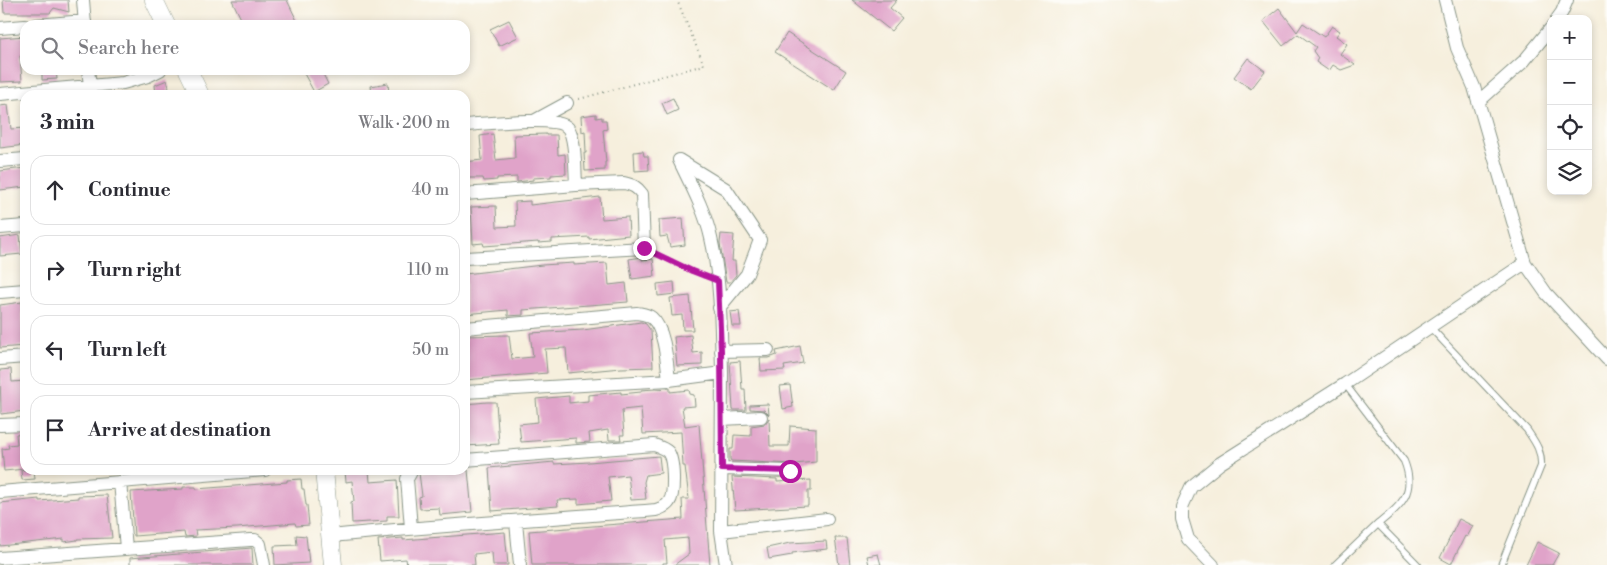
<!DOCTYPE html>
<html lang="en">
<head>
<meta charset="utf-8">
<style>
	:root { --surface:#fff; --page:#f2f2f3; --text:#2b2b33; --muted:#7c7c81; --line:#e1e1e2 }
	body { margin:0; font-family:"Libre Bodoni",serif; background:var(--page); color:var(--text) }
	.controls { position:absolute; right:15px; top:15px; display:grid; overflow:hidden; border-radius:10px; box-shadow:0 2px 8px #0003 }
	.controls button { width:45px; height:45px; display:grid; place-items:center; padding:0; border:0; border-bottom:1px solid var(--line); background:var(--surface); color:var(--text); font:25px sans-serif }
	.stop { position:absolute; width:15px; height:15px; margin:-11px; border:4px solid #b5179e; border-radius:50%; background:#fff }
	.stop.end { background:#b5179e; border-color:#fff; box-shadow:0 1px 5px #0008 }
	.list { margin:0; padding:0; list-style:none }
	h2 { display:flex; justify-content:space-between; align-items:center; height:65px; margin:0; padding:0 20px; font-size:21px }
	h2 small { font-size:16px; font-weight:400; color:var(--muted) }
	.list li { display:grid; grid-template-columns:32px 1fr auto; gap:15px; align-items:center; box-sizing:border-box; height:70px; margin:0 10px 10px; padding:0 10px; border:1px solid var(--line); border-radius:15px }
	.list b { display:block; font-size:19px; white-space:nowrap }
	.list em { font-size:16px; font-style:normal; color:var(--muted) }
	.icon { flex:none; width:28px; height:28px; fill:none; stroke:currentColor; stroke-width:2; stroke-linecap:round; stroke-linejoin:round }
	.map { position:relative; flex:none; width:1607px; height:565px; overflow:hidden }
	.search { position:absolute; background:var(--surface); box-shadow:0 2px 8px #0003; left:20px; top:20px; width:450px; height:55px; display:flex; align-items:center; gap:12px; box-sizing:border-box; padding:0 18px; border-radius:15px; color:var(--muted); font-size:19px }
	.panel { position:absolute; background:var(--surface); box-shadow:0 2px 8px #0003; left:20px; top:90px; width:450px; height:385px; border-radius:15px }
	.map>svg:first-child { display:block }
	.building { fill:#e0a3c9 }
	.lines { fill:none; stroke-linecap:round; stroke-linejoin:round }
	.lane-casing { stroke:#8a9688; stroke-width:8 }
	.street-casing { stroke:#8a9688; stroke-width:14 }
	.secondary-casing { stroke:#8a9688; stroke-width:19 }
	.path { stroke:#8a9688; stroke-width:2; stroke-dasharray:1 4; stroke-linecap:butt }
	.lane { stroke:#fff; stroke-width:6 }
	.street { stroke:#fff; stroke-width:12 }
	.secondary { stroke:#fff; stroke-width:18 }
	.route { stroke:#b5179e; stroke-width:6 }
</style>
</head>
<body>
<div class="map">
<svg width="1607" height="565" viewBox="0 0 1607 565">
	<rect width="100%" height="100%" fill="#fdfcf7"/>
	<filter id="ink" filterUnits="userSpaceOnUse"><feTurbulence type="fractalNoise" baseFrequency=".02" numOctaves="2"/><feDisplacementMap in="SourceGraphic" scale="10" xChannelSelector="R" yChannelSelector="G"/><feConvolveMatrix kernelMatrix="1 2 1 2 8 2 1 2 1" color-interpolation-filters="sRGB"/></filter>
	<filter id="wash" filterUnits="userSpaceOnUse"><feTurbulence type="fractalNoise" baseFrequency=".0096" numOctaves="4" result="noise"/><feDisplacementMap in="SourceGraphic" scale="20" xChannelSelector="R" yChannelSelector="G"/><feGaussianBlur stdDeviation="1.12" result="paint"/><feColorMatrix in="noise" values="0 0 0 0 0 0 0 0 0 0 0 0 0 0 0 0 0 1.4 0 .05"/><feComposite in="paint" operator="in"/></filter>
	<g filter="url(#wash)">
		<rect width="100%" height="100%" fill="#f6efdd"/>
		<g id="blocks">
			<path class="building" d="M3 0H68L69 12 54 8 50 13H4Z
				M232 0H287L299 25H244Z
				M852 0H897L890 8 902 18 891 31Z
				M1279 8 1297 32 1303 23 1324 37 1332 26 1340 31 1336 36 1347 44 1340 54 1355 65 1341 70 1333 65 1329 71 1316 62 1318 58 1313 51 1316 47 1298 34 1283 46 1263 21Z
				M509 20 518 37 499 46 490 29Z
				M787 33 846 71 834 90 775 52Z
				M25 36V55L20 56 22 81 0 82V38Z
				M1248 58 1265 71 1251 89 1234 77Z
				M42 70H56L57 79 42 80Z
				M302 70H321L328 84 314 92Z
				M167 80 169 87 168 89 169 95H156L155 85Z
				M388 83 389 94 372 95 371 86Z
				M673 98 678 110 667 115 662 103Z
				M8 105 11 129 25 128V145L0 148V106Z
				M596 114V118L602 117V120H606L607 129 603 130 606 162H605V170L585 171 584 153H586L585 131 582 132 581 116Z
				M493 134 496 160 515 158 514 135 546 134V135H557L558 155 565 154 566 174 551 175V177L533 178V180L517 182V177L497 178V180L484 181 483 178H466L465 162 482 160 480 136Z
				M643 151 644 156H648L649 170 635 171 634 152Z
				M25 168V187L0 190V171Z
				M600 197 602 219 628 217 629 235 589 239V237L552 239V242L538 243V242L484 246 483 243 473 244 471 207 496 206 497 227 516 226 515 202 530 201V205Z
				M683 218 685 245 670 247 667 236 660 237 659 220Z
				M721 234 734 235 732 261H735L736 275 730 282H726L720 244Z
				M20 235 22 254 0 256V238Z
				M642 257V260L653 259 655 276 632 279 629 259Z
				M574 263V265L607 263 609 285 626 283 628 302 523 310V315L508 316V310L465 314V274L542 265Z
				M674 282 675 294 658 296 657 284Z
				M690 296 693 330H683L682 315 672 316 670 298Z
				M22 302 24 346 0 348V305Z
				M739 311 741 326H732L730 312Z
				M641 322 646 324 651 331 653 367 621 368 568 373 566 348 545 349 547 373 465 380V336L509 335 512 359 533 357 530 333 583 330Z
				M691 335 693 353 702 352V365L677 366 674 337Z
				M800 346 803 363 784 366 785 370 761 371 760 358H769L777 355 776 351Z
				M740 361 742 389H745L746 410H733L730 362Z
				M11 369 12 382 25 381V411L1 414 0 370Z
				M790 385 793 407 783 409 780 386Z
				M670 388V392L689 390 690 394 694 395 695 406 682 407 685 426 699 424 710 565H674L689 554 688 538 665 540 667 563H663V565H532L529 531 683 519 682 499H689L685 466H683L681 432 643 434 641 408 622 410 624 435H620L621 440H609L608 430 589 433 590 442 576 443V438L521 442 519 424 538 422 536 399 569 396V403L588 401V395L621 392V394L641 392V390Z
				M487 402H496L499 444 465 446V404Z
				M768 404 769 415 764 410 750 409V405Z
				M769 418 770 446H789L790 426 816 428V462L794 464 731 461 730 459V449H733L734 435 751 436V426L765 424Z
				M25 433V469L4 471 2 449 9 448 8 445 17 444 16 434Z
				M659 456 661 473 646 475 644 482 646 499 631 500 628 475 608 477 611 501 578 504V499L557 500 558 506 492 511 489 468 554 462V464L589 462Z
				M21 470H34L35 479 22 480Z
				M369 470 370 482 397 480 399 516H387V521L352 523 351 502 354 501 352 481 346 482 345 471Z
				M455 470H468L472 512 440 515 439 508 420 509 419 497 422 496 419 473Z
				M732 477 777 479V482L811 480V491H808V506L735 510Z
				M301 479 302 489H304L306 505H307L309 525 296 526 295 523 237 528 195 530 196 536 185 537 184 532 134 536 131 492 183 489V487H196V489L287 482V480Z
				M107 495 112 538 77 539V540L64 542V539L0 546V503L39 499V501L78 498V496Z
				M1459 519 1473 526 1467 537 1465 536 1451 564 1440 558Z
				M505 532 508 565H493L492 552 474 554 475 565H407L406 559 380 561 378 540 403 538V540Z
				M296 535 306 536 309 563 275 565 274 546 297 545Z
				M835 538H847L850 565H839Z
				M826 541 827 549 792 553V555L769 559 767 548 790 543Z
				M1537 542 1559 553 1552 565H1526Z
				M252 548 253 565H130V558Z
				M878 554 881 565H869L867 556Z"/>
		</g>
	</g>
	<g filter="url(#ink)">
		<use href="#blocks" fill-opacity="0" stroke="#8a9688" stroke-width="1"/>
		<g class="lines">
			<g class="lane-casing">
				<path id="lane" d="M1430 327 1527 430C1535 442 1542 451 1541 466L1501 565
					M1345 384 1404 461C1417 493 1401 505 1378 524
					M1335 565 1378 524 1418 565"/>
			</g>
			<g class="street-casing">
				<path id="street" d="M83 0 85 25
					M1445 0 1457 48 1474 87 1525 263 1546 293 1607 359
					M1557 19 1562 12 1567 0
					M36 25 85 21
					M0 28 25 26
					M88 70 90 85
					M0 94 123 83 148 76 160 70
					M1478 102 1524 61 1551 28
					M534 121 567 103
					M465 125C483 124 557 115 568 128 576 139 575 171 576 185
					M0 161 25 159
					M465 194 576 185 624 183C633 185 637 187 642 194L644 248 465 258
					M0 228 25 226
					M0 292 25 290
					M719 308 747 274 760 240 726 189 679 160C691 185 705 211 711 238 721 281 721 330 722 373L721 531 726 565
					M465 328 637 313C642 314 647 314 652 318 665 329 667 364 669 380
					M721 351 768 350
					M0 359 25 357
					M465 392 669 380 722 373
					M722 419 761 417
					M0 425 25 424
					M722 469 790 471
					M120 482 126 548
					M0 492 265 470
					M516 522 520 565
					M411 528 407 479 412 470
					M721 531 827 519
					M331 536C439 525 548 519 656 510 661 508 666 507 669 502 675 494 674 460 668 452 664 448 660 447 654 445L465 460
					M0 558 250 540H255L260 544 264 565
					M1213 565 1188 539 1182 519V507L1191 487 1219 464 1345 384 1525 263"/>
			</g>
			<g class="secondary-casing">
				<path id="secondary" d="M154 0 166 25
					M188 70 200 95
					M324 470 333 565"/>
			</g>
			<path class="path" d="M579 99 704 65 677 0
				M654 252 706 278"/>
			<use href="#lane" class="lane"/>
			<use href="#street" class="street"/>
			<use href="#secondary" class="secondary"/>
		</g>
	</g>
	<g class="lines" filter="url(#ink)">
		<path class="route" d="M644 248 692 271 718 281 721 351 722 469 790 471"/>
	</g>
</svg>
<div class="controls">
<button>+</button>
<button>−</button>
<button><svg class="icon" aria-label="locate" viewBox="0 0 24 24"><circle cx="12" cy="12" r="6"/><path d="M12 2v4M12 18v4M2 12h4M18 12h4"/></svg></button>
<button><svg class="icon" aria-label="layers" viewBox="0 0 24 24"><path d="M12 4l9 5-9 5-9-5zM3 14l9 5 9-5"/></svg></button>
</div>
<div class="stop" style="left:790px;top:471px"></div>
<div class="stop end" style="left:644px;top:248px"></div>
<div class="search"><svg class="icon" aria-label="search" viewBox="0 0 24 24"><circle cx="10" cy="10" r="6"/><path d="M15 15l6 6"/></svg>Search here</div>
<section class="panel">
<h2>3 min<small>Walk · 200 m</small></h2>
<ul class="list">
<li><svg class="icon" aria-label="ahead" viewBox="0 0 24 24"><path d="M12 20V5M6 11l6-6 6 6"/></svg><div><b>Continue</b></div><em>40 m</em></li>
<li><svg class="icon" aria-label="right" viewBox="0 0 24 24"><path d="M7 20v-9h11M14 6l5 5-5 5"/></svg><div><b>Turn right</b></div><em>110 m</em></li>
<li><svg class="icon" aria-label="left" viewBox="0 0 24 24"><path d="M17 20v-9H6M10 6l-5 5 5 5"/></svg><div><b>Turn left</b></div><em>50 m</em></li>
<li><svg class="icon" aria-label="arrive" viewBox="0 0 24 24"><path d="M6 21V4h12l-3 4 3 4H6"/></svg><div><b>Arrive at destination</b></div></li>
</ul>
</section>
</div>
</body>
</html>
